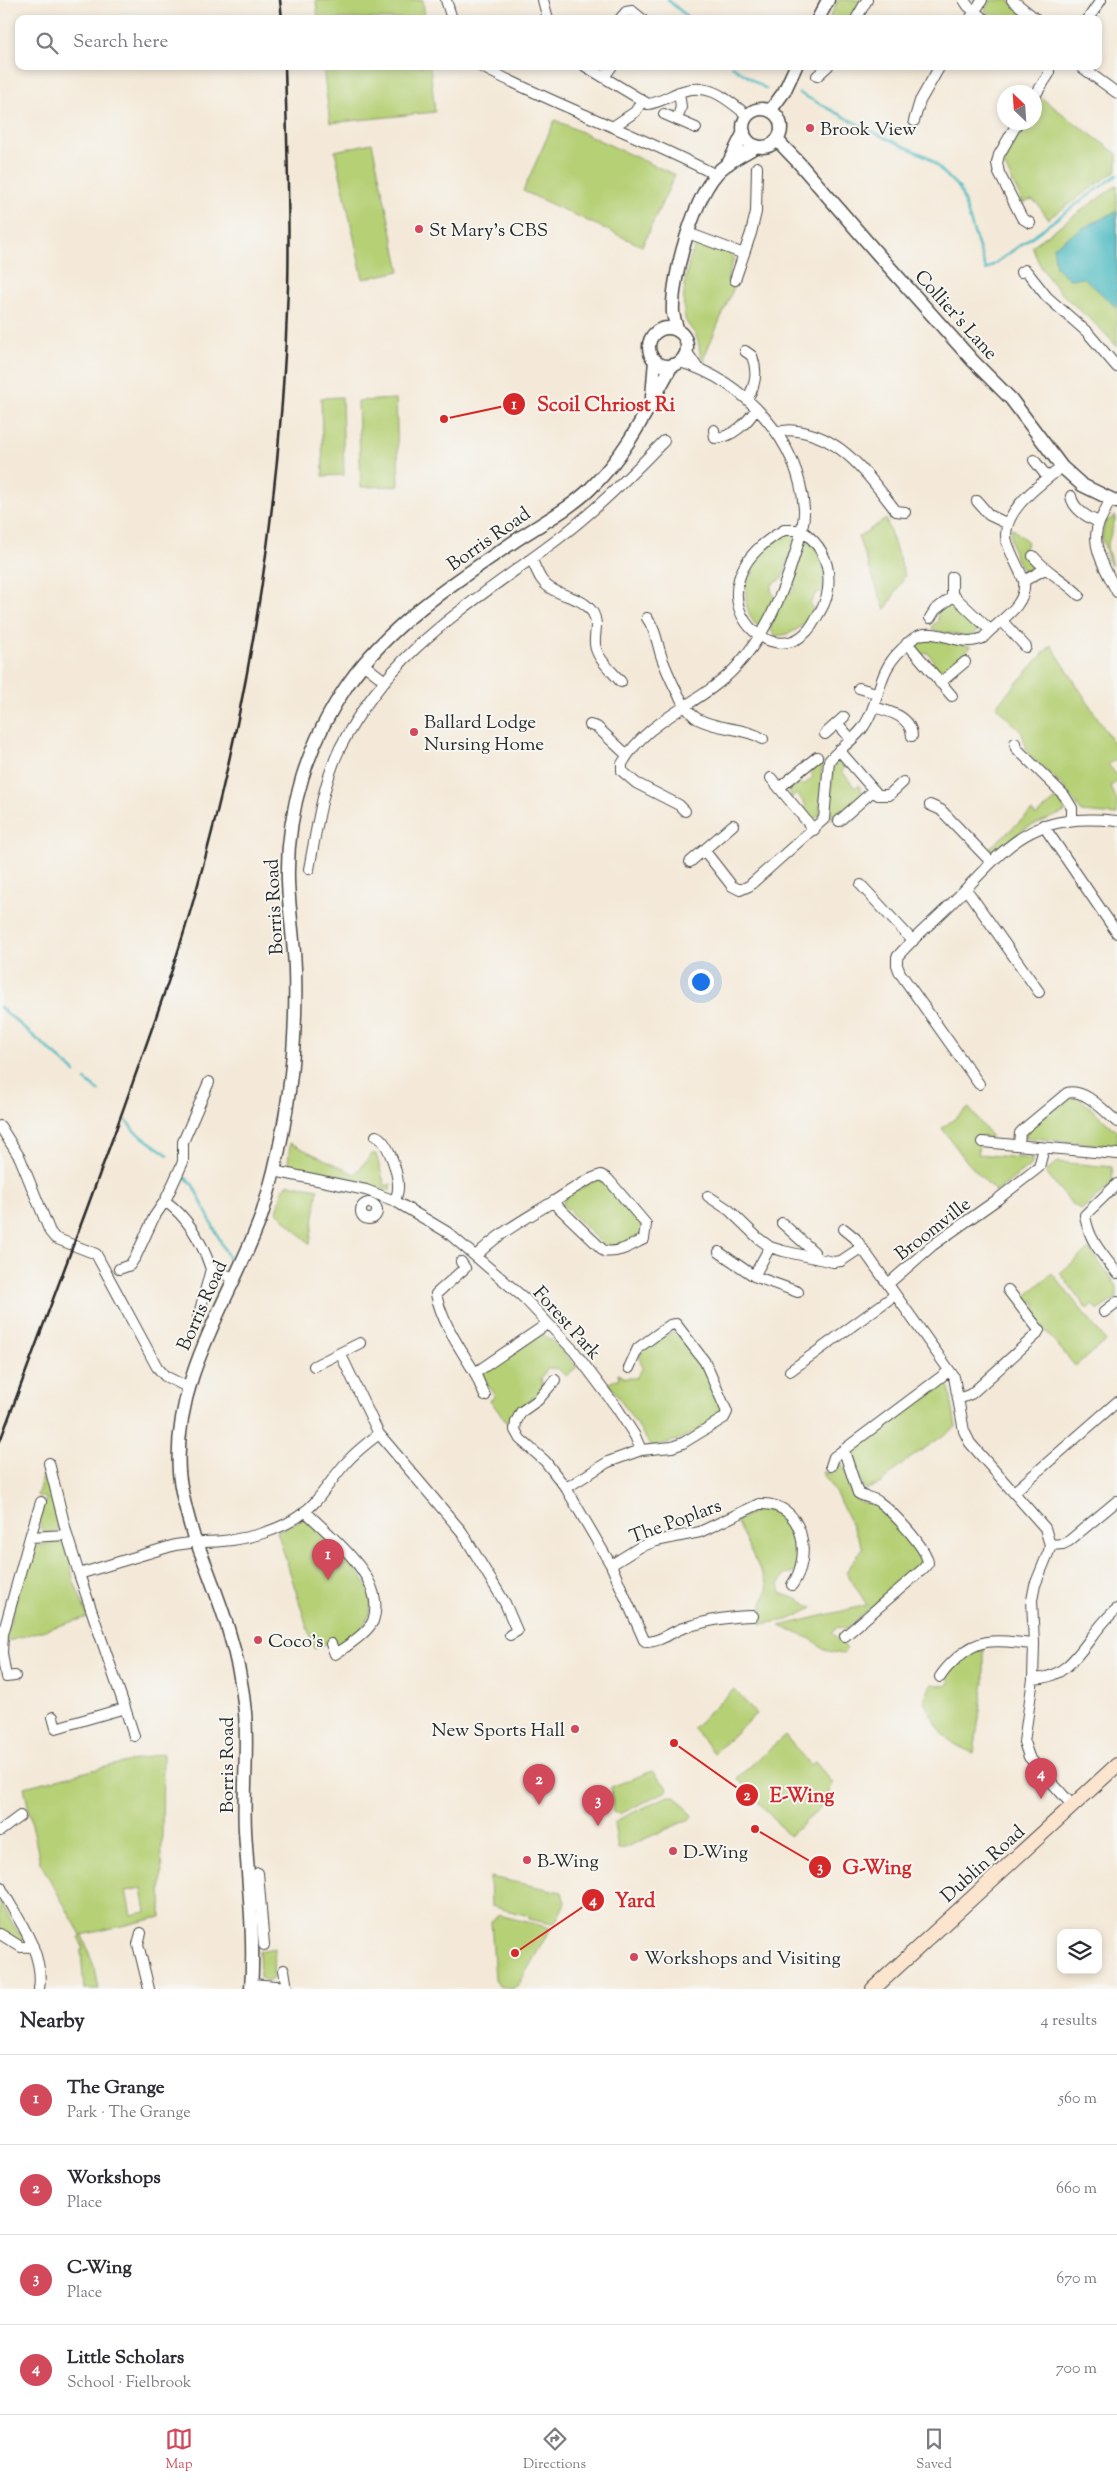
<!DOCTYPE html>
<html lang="en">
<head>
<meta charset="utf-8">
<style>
	:root { --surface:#fff; --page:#f7f7f7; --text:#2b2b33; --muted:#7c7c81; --line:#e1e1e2; --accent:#d1495b }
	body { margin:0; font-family:"Sorts Mill Goudy",serif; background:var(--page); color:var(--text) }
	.controls { position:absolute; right:15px; bottom:15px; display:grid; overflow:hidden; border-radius:10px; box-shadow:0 2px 8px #0003 }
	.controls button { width:45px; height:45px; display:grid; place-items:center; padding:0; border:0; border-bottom:1px solid var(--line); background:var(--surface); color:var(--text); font:25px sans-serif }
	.compass { position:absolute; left:997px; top:85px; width:45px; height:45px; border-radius:50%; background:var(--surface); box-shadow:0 2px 8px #0003; rotate:335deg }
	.you { position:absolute; left:700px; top:981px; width:18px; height:18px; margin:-12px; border:4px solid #fff; border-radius:50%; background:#1a73e8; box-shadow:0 0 0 8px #1a73e833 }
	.badge { display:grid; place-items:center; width:32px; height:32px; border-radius:50%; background:var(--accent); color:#fff; font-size:16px; font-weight:700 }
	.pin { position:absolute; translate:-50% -41px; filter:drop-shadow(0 1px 2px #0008) }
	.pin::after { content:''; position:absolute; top:26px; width:18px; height:15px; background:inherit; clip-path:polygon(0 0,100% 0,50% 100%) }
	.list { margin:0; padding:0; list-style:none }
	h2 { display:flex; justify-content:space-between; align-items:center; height:65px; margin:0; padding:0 20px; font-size:21px }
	h2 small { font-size:16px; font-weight:400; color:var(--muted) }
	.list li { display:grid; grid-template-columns:32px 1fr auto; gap:15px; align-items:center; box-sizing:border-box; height:90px; padding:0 20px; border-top:1px solid var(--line) }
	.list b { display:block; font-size:19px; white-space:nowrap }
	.list p { margin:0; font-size:16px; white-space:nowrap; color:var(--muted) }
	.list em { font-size:16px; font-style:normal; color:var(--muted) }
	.icon { flex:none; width:28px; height:28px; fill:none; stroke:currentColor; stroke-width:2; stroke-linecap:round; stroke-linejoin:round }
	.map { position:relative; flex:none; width:1117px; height:1989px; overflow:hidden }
	.search { position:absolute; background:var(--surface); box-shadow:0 2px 8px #0003; left:15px; right:15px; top:15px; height:55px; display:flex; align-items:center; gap:12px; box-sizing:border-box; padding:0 18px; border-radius:10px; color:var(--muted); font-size:19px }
	.sheet { height:425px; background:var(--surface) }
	nav { display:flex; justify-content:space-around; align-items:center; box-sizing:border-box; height:70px; border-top:1px solid var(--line); background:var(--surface); font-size:14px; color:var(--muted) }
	nav a { display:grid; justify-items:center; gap:2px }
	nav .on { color:var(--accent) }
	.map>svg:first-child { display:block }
	.green { fill:#b6d076; stroke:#707e50; fill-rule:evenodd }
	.water { fill:#4cbac1; stroke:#3c7276 }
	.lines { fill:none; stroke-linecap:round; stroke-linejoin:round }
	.stream { stroke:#4cbac1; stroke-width:2.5 }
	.minor-casing { stroke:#494845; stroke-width:12 }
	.tertiary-casing { stroke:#494845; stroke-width:15 }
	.secondary-casing { stroke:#494845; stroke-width:16 }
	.minor { stroke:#fff; stroke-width:10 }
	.tertiary { stroke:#fff; stroke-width:12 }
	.secondary { stroke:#fbe5cf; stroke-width:14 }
	.rail { stroke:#2b2b2b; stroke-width:2.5 }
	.poi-dot { fill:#d1495b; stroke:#f6f6f2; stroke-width:2 }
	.labels { text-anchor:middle; stroke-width:4; stroke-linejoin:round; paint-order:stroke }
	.poi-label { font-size:19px; fill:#2b2b2b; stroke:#f6f6f2; text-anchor:start }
	.street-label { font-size:19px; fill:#2b2b2b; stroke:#f6f6f2 }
	.leader { fill:none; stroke:#d62828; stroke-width:2 }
	.callout-dot { fill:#d62828; stroke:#f6f6f2; stroke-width:2 }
	.mark-label { font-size:15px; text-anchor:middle; font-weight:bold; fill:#fff }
	.callout-label { font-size:20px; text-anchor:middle; font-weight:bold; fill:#d62828; stroke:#f6f6f2; stroke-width:4; stroke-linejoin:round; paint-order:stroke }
</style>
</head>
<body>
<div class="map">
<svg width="1117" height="1989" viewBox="0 0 1117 1989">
	<rect width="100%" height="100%" fill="#f6f6f2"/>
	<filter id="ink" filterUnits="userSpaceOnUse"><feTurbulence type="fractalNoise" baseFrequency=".02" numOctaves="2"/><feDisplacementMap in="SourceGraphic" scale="10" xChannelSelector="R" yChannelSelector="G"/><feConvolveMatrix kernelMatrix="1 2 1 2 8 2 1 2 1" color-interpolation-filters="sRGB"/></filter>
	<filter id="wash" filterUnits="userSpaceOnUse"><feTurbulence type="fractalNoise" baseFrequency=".0096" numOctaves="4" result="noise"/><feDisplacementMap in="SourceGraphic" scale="20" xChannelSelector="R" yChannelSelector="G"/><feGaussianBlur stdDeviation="1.12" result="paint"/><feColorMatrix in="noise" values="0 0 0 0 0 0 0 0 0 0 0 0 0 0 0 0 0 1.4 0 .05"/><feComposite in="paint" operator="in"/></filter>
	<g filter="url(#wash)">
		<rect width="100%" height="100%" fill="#f4e9d8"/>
		<path class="green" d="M316 0H423L425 19H318Z
			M838 0H862L851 19H829Z
			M990 0H1008L1032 19H992L985 9Z
			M323 66H430L435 112 330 123Z
			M1040 97 1117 154V170L1048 219 1037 203 1031 200 1023 203 1003 162 1025 123 1034 122 1035 107Z
			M555 120 675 175 642 246 523 191Z
			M372 143 400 271 363 279 335 151Z
			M1117 185V347C1088 310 1047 294 1032 246Z
			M699 243 729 253 734 257 727 280 735 285 704 357 705 362C697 354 701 348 697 338 694 330 687 326 685 318 681 302 686 253 699 243Z
			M342 397 344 475 323 476 321 398Z
			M396 399 399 486 361 487 358 401Z
			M1116 516 1107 547 1112 565H1110L1102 538 1105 522Z
			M886 519 905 576 885 610 858 537Z
			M1012 528 1028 542 1023 551 1032 569 1027 574C1017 566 1007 540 1012 528Z
			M788 531 796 537 782 579 772 584 771 591 775 597 760 625 755 624C745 611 744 594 747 579L752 576 753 569 750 566 754 558Z
			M811 540 825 569 823 591 816 593 810 604 814 610C804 626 794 635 775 636L770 628 784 595 792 593 794 589 791 578 803 542Z
			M951 603 959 609 957 612 968 623 971 620 980 629 969 637 933 630 932 626 938 621V612Z
			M921 639H926L970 646 965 654 940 674 930 664 934 661 927 652 922 655 916 647Z
			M1051 645 1117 748V759L1108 764 1117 776V782L1110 786 1117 800V815L1082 812 1062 785 1028 754 1022 733 996 706Z
			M822 761 820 815 811 820 802 810 806 805 797 794 791 798 790 791 798 781 803 786 813 777 810 772Z
			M835 761 841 763 845 768 842 771 855 788 859 785 862 792 861 795 831 819 832 768Z
			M1057 798 1064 806 1065 812 1026 828 992 853 985 852 1032 811 1036 816Z
			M1074 1097 1082 1100 1117 1132V1147L1024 1137 1029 1128 1068 1098Z
			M969 1108 992 1137H979L978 1154 1032 1159V1164L996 1192 967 1162 942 1128Z
			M290 1143 355 1174 372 1154H376L385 1186 391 1184V1189L385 1190 352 1178 294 1168 288 1163Z
			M1058 1162 1112 1167 1113 1184 1081 1210 1070 1202 1045 1172Z
			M598 1179 607 1182 641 1223 642 1232C634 1242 618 1249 605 1247L563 1205 564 1198Z
			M289 1184 318 1189 310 1244 277 1212 283 1188Z
			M1089 1249 1117 1286V1298L1098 1310 1092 1305 1087 1309 1060 1273Z
			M1052 1273 1106 1341 1075 1366 1030 1312 1037 1304 1033 1301 1025 1304 1022 1299Z
			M676 1332C690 1349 725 1392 721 1415 696 1432 682 1442 651 1446L609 1383 619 1378 618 1374 624 1378H636L642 1369C642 1364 638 1358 641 1353 646 1347 669 1332 676 1332Z
			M542 1334 552 1341 577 1367 566 1376 557 1368 547 1369 541 1378 543 1386 539 1394 519 1408 509 1426 490 1400 494 1398 493 1391C488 1385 480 1384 481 1374Z
			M945 1382 949 1387 956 1427 906 1461 881 1483 865 1490 850 1451Z
			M840 1459 855 1497 860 1502 878 1505 921 1552 920 1563 916 1569 846 1629 838 1627 832 1632 847 1649 842 1654 824 1650 813 1640 780 1626 867 1605 846 1572 863 1548 836 1494 822 1472 832 1474 836 1471Z
			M44 1473 47 1474 59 1528 57 1531 44 1533C35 1523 43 1509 46 1498L37 1496Z
			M762 1508C794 1509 796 1536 801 1561L794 1572 784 1575C779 1582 778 1587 782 1594L797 1599 813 1608 788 1620 761 1624C764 1618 762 1615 762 1608 761 1600 769 1593 767 1584L736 1521Z
			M304 1519C325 1539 382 1580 369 1615 364 1629 349 1639 337 1647L333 1640 314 1649 277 1531Z
			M57 1542 66 1545 74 1582 88 1617 5 1642 29 1551 36 1546Z
			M984 1649V1682L974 1753C941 1741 940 1730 924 1701L931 1684 946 1686 950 1683 947 1673 970 1652Z
			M734 1689 756 1714 714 1753 693 1728Z
			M785 1735 810 1765 815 1762 833 1783 823 1806 789 1836 737 1778Z
			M163 1753 161 1917 82 1935 95 1969 99 1989H84L81 1952 83 1948 79 1938 81 1935 40 1862 24 1787ZM142 1888 146 1912 131 1915 126 1891Z
			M652 1771 668 1788 667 1791 620 1814 613 1812 611 1787Z
			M668 1796H676L694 1817 622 1849H618L614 1824 622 1818Z
			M490 1877 562 1892 565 1903 555 1923 552 1924 529 1919V1916L491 1906Z
			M0 1901 18 1933H21L24 1940 19 1942 0 1931Z
			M499 1915 551 1928 519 1984 512 1989 499 1986 495 1979 491 1921Z
			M274 1948 273 1978 268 1982 260 1977 259 1951Z"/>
		<path class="water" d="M1117 211V308L1084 278 1069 279 1056 267 1053 247 1083 228Z"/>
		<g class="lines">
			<path class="stream" d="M668 0 690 19
				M732 66 766 89
				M799 93 875 133 928 157 960 189 986 270 1117 175
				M0 1007 75 1072
				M85 1080 99 1091
				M126 1120 134 1131 168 1155
				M185 1177 193 1185 232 1265"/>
		</g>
	</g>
	<g filter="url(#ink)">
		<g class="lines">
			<g class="minor-casing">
				<path id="minor" d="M446 0 452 19
					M543 0 548 19
					M964 0 968 6 984 19
					M1012 0 1036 19
					M620 19 626 12 632 11 642 19
					M856 19 867 0
					M970 19 982 0
					M1088 19 1101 0
					M480 66C557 106 639 135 716 175
					M585 66 648 104C658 103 668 97 677 93 707 80 726 98 748 116
					M1080 66 1117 93
					M817 76 828 66
					M604 77 612 66
					M1034 97 1049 74V66
					M664 114 696 128
					M677 120 681 107 679 92
					M914 121 920 101 940 66
					M1018 122 999 155 997 163 999 173 1022 218 1030 223
					M614 126 635 112 642 101
					M688 233 744 254
					M1021 272 1025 270 1028 273 1047 297 1087 332 1117 367
					M735 280 751 233 756 212 757 167
					M686 351 697 367
					M745 351 752 356C758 372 756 385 747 399
					M680 362C744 381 799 440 804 509 805 523 799 540 795 554 782 596 766 634 736 667 702 704 647 718 622 764V771L636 783 679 805 685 811
					M714 430 715 438C732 438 748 422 756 409
					M777 433C786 429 793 430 803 432 846 441 871 479 896 511L905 512
					M1034 460 1048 478
					M1071 496C1073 509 1088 518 1099 522
					M1109 500C1107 511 1099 519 1097 529 1092 549 1108 574 1117 592
					M977 501 989 515 1008 524
					M784 530H801C821 544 831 564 828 589 827 601 821 610 815 620 779 687 678 590 784 530Z
					M1033 556C1046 572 1064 580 1079 595
					M531 559C537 569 539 581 550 588 565 598 583 597 593 613 599 624 594 633 595 644 596 658 612 671 621 682
					M1024 581 1045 569
					M952 597V577
					M647 618C657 631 657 646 663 661 669 676 684 712 698 719 718 730 744 727 763 739
					M930 618 935 610 952 597H955L990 630
					M1002 621 1026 647
					M907 643 952 696
					M363 664 385 681
					M940 683 965 662
					M859 688 876 693
					M873 707C889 711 911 716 912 736
					M837 723 851 739
					M590 725 597 727 627 755
					M825 734 844 717
					M1015 743 1016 748 1064 795 1072 808V820
					M839 750 878 795H889L903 782
					M771 778 814 830
					M779 788 817 757
					M930 805 941 810 991 862
					M839 821 874 790
					M1043 825 1117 933
					M704 850 732 886 740 890 749 886 824 819 829 761C839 748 856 739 864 726 882 699 875 674 902 649 907 644 913 637 920 635 942 629 961 648 983 638 998 620 1027 608 1024 581 1019 568 1011 555 1007 542 999 512 1042 483 1062 467
					M690 862 733 825
					M309 869C317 828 322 786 340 748 392 647 472 604 558 539 597 509 630 476 664 441
					M861 885 913 941
					M966 889 1039 992
					M979 1084 900 973 897 965V957C914 937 934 921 952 903 1009 845 1028 812 1117 821
					M0 1126 20 1158 50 1232 55 1238 96 1254 157 1367 165 1376 187 1387
					M376 1136C389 1141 399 1176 398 1189 398 1193 396 1197 395 1201
					M982 1142 1117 1154
					M1019 1144 1020 1133 1026 1127 1067 1093C1085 1088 1104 1111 1117 1122
					M274 1171 366 1190 395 1201 447 1232 524 1298 574 1351 617 1408 635 1436 641 1450
					M1117 1184 1085 1215C1088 1239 1102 1254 1117 1273
					M708 1196 729 1210 758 1238 770 1247 783 1251 833 1262 841 1261 862 1247
					M165 1201C189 1218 202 1242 211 1269L234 1278
					M361 1211a8 8 0 1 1 16 0a8 8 0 1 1-16 0Z
					M782 1223 814 1252V1258
					M844 1229 855 1238 954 1377 964 1431 970 1443 1045 1528 1050 1545 1049 1551 1035 1585 1032 1600 1034 1644 1033 1679 1024 1742 1029 1757 1072 1805
					M719 1252 754 1276 798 1292
					M476 1256C498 1233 527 1218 554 1201 569 1192 584 1180 601 1175L608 1179 646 1224 644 1239C631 1245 619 1254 604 1251L553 1202
					M461 1262 465 1268 436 1294C442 1323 460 1348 475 1373L547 1324
					M119 1269 130 1265 136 1256 154 1217 165 1201 183 1162V1142L209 1082
					M754 1276 770 1247
					M888 1284 933 1245 998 1199 1039 1167 1044 1148
					M1104 1312 1117 1302
					M198 1318 211 1269
					M340 1353 379 1434 462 1532 505 1603 517 1631 510 1635
					M314 1366 360 1343
					M790 1371 895 1295
					M475 1373 485 1396
					M555 1380 538 1400 521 1412 516 1422 515 1430 520 1439 545 1461 566 1488 611 1565 644 1640 647 1642C660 1642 671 1632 683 1628 706 1621 729 1616 753 1616
					M959 1399 971 1394 979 1387 1036 1335 1039 1330 1008 1290
					M844 1451 858 1493C865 1498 873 1497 879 1502 892 1511 927 1548 928 1563L923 1569 845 1636
					M49 1463 67 1535
					M831 1466 834 1457 949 1371
					M566 1488 608 1462 641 1450 672 1447 683 1443 724 1418 727 1412 705 1362 676 1324 670 1325 638 1348 629 1368
					M1014 1492 1117 1402
					M305 1511C331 1537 388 1579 373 1621 368 1632 346 1647 335 1654L331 1644
					M30 1537 41 1502
					M202 1542C239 1542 288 1532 314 1503 325 1491 334 1476 345 1464 355 1452 367 1443 379 1434
					M1050 1545 1063 1544 1069 1541 1117 1501
					M611 1565 640 1547 656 1541 700 1532 759 1504C804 1501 813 1556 792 1585
					M15 1676 6 1677 2 1653 3 1634 30 1537 67 1535 79 1574 175 1545 190 1543
					M940 1677C945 1669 950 1664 958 1657 983 1634 1003 1642 1034 1644
					M1033 1679C1076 1679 1087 1632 1117 1609
					M125 1708 134 1736
					M53 1717 56 1728 125 1708 79 1574
					M0 1831 20 1816
					M258 1873 264 1945
					M0 1886C16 1917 45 1952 39 1989
					M141 1933 138 1944 149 1989
					M0 1934 21 1947 33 1946
					M284 1970 287 1989
					M252 1984 287 1987"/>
			</g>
			<g class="tertiary-casing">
				<path id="tertiary" d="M818 19 828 0
					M743 128a19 19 0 1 1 38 0a19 19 0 1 1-38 0Z
					M770 111 784 92 796 66
					M777 140 799 163 875 251 973 361 1011 399 1062 467 1082 485 1117 502
					M728 164 744 132
					M649 347a19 19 0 1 1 38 0a19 19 0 1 1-38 0Z
					M678 331C676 325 674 319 673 313 671 277 695 193 721 169 731 160 745 153 757 146
					M652 397 655 360
					M194 1538C188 1517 181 1495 179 1472 173 1376 229 1303 261 1217 266 1202 270 1186 274 1171 290 1106 297 1036 295 969 294 940 289 911 288 881 286 810 308 742 348 684 389 625 453 583 512 543 538 525 567 511 590 489 628 452 647 410 672 365
					M199 1548C220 1602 240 1654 245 1712 248 1751 243 1791 245 1830 248 1883 255 1936 251 1989"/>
			</g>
			<g class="secondary-casing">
				<path id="secondary" d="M873 1989 1117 1765"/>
			</g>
			<use href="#minor" class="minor"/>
			<use href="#tertiary" class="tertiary"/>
			<use href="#secondary" class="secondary"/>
			<path class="rail" d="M280 0 282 19
				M0 1441C40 1335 80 1228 119 1121 147 1042 176 965 198 884 252 691 282 488 288 287 290 214 287 140 285 66"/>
		</g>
	</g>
	<g class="poi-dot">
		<circle cx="810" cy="128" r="5"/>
		<circle cx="419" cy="229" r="5"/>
		<circle cx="414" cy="732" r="5"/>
		<circle cx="258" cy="1640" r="5"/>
		<circle cx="575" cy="1729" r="5"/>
		<circle cx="673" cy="1851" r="5"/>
		<circle cx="527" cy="1860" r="5"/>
		<circle cx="634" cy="1957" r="5"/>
	</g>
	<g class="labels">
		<g class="poi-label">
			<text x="820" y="135">Brook View</text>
			<text x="429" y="236">St Mary's CBS</text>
			<text x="424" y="728">Ballard Lodge<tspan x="424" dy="22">Nursing Home</tspan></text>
			<text x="268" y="1647">Coco's</text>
			<text x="565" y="1736" text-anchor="end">New Sports Hall</text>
			<text x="683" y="1858">D-Wing</text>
			<text x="537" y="1867">B-Wing</text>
			<text x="644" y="1964">Workshops and Visiting</text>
		</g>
		<g class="street-label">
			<text transform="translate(957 314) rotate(48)" y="7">Collier's Lane</text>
			<text transform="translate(488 538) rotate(-35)" y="7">Borris Road</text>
			<text transform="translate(273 907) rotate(-93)" y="7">Borris Road</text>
			<text transform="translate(932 1228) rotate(-38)" y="7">Broomville</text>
			<text transform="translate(201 1305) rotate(-66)" y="7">Borris Road</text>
			<text transform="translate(568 1322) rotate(48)" y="7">Forest Park</text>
			<text transform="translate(675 1520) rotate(-20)" y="7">The Poplars</text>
			<text transform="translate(226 1765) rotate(-90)" y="7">Borris Road</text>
			<text transform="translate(982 1863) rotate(-42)" y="7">Dublin Road</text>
		</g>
	</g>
	<path class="leader" d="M444 419L514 404M674 1743L747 1795M755 1829L820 1867M515 1953L593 1900"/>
	<g class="callout-dot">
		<circle cx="444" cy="419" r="5"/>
		<circle cx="674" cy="1743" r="5"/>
		<circle cx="755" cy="1829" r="5"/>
		<circle cx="515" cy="1953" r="5"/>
		<circle cx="514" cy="404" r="12"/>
		<circle cx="747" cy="1795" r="12"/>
		<circle cx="820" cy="1867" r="12"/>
		<circle cx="593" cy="1900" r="12"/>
	</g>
	<g class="mark-label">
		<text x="514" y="409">1</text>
		<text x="747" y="1800">2</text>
		<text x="820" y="1872">3</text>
		<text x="593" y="1905">4</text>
	</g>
	<g class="callout-label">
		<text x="606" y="411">Scoil Chriost Ri</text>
		<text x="802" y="1802">E-Wing</text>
		<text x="877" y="1874">G-Wing</text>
		<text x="635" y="1907">Yard</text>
	</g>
</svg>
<div class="controls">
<button><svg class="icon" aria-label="layers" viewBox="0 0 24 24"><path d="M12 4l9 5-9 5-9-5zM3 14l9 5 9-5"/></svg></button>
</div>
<svg class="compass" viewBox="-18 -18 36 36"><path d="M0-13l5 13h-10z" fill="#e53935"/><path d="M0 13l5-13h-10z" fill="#7c7c81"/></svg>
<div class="you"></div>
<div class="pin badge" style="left:328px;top:1580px">1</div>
<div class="pin badge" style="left:539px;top:1805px">2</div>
<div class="pin badge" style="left:598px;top:1826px">3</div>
<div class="pin badge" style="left:1041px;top:1799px">4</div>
<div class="search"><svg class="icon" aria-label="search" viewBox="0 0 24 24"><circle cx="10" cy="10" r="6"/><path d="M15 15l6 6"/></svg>Search here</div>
</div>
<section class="sheet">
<h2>Nearby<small>4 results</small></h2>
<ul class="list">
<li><span class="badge">1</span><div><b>The Grange</b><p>Park · The Grange</p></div><em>560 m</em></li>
<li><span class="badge">2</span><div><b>Workshops</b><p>Place</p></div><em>660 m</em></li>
<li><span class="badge">3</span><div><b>C-Wing</b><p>Place</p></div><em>670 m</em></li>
<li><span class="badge">4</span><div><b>Little Scholars</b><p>School · Fielbrook</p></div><em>700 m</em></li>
</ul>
</section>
<nav>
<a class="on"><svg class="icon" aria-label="map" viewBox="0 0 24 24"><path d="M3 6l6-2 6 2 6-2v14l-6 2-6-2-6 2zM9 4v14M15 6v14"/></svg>Map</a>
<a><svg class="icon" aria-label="directions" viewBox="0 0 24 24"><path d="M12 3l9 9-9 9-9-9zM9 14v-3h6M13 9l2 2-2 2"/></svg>Directions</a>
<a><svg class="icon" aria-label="saved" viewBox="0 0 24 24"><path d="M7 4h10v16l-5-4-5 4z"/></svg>Saved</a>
</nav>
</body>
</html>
